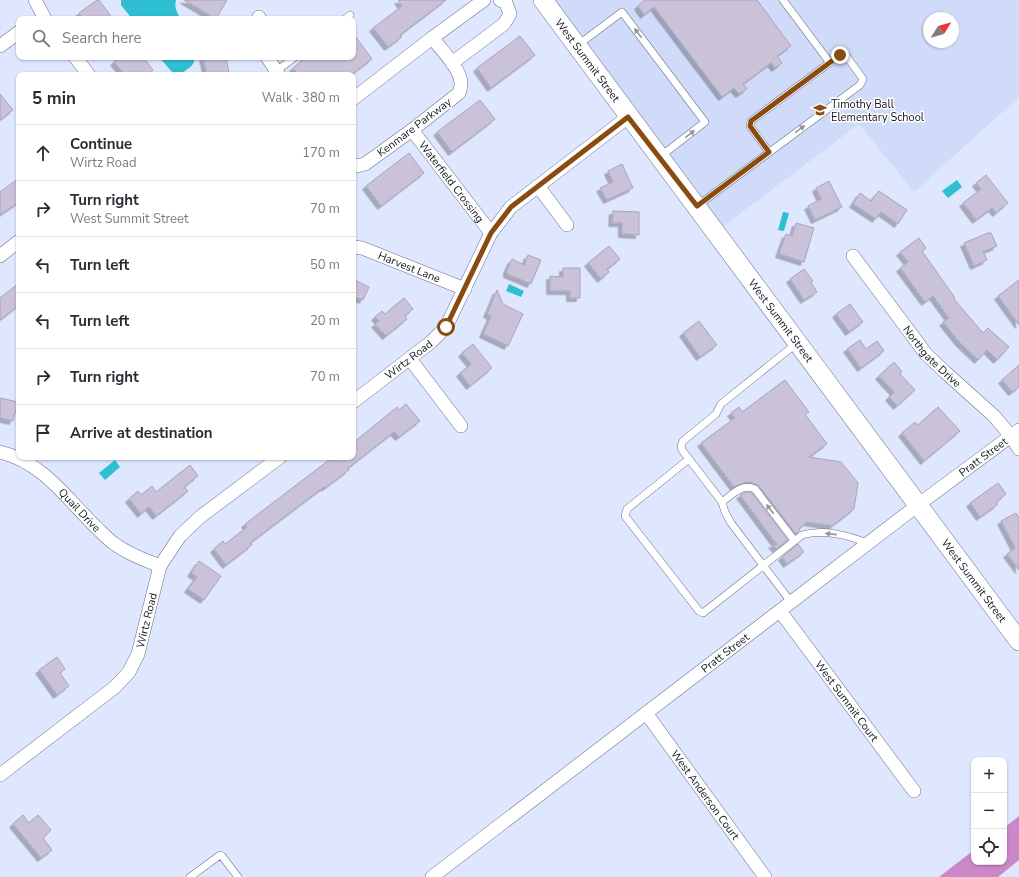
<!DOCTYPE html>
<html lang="en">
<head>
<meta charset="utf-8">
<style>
	:root { --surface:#fff; --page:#f2f2f3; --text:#2b2b33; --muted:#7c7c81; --line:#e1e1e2 }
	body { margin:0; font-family:"Nunito Sans",sans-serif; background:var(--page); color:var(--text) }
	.controls { position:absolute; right:12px; bottom:12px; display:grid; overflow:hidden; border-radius:8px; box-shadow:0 1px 3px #0004 }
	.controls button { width:36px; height:36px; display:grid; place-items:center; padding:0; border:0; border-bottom:1px solid var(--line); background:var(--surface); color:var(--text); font:20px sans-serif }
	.compass { position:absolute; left:923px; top:12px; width:36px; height:36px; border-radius:50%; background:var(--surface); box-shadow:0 1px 3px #0004; rotate:53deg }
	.stop { position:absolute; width:12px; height:12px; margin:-9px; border:3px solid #8a4b10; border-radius:50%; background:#fff }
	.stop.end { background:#8a4b10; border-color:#fff; box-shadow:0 1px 4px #0008 }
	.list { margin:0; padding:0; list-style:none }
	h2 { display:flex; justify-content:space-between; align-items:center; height:52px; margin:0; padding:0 16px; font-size:17px }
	h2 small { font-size:13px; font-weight:400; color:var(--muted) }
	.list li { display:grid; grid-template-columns:26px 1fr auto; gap:12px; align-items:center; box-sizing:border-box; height:56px; padding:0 16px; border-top:1px solid var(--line) }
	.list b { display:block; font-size:15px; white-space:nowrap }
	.list p { margin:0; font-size:13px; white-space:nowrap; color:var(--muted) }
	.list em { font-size:13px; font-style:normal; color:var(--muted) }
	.icon { flex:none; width:22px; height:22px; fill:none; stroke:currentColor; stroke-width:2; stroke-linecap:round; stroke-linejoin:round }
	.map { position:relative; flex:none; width:1019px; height:877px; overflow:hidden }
	.search { position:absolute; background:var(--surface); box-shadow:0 1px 3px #0004; left:16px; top:16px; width:340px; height:44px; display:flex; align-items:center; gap:10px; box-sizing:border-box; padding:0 14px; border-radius:8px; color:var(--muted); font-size:15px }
	.panel { position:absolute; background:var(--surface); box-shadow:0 1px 3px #0004; left:16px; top:72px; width:340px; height:388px; border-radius:8px }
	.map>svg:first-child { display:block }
	.built { fill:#d0dbf9; fill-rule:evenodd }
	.forest { fill:#cb88c8 }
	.water { fill:#2fbfd3 }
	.building { fill:#c9c2d9; stroke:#aaa3ba; filter:url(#shadow) }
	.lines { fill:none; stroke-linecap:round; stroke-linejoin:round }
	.lane-casing { stroke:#6c7388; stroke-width:8 }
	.street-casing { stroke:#6c7388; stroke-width:14 }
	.secondary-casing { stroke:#6c7388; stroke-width:20 }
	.lane { stroke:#fff; stroke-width:7 }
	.street { stroke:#fff; stroke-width:13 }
	.secondary { stroke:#fff; stroke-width:19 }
	.oneway { fill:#959699 }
	.route { stroke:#8a4b10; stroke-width:5 }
	.labels { text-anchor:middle; stroke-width:3; stroke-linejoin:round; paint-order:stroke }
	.street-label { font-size:11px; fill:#13151d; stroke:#fff }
	.poi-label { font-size:11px; fill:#13151d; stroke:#fff; text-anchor:start }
</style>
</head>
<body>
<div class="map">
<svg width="1019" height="877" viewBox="0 0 1019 877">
	<defs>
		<filter id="shadow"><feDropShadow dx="-3.5" dy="3.5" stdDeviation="0" flood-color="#0004"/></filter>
	</defs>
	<rect width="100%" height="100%" fill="#dee7fe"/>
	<path class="built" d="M553 0H1019V97L914 192 859 124 722 227ZM929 18H953V42H929Z"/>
	<path class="forest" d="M1019 816V860L998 877H939L974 850V862H1004V828Z"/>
	<path class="water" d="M121 0H176C174 8 177 13 181 19H132L121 5Z
		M159 57H195V58C193 69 187 67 181 75L172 72Z
		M957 180 962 187 948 198 942 191Z
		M783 212 789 213 784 231 778 230Z
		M509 284 524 291 521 297 506 291Z
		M115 460 120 467 105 480 99 473Z"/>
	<path class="building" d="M97 0H99L113 19H83L79 13Z
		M184 0H227L216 19Z
		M398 0H446L400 35 402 37 388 47 373 28 402 6Z
		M645 0H757L791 46 777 56 782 63 775 68 771 63 743 84 747 89 739 94 734 88 722 97 654 7 644 15 638 6Z
		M353 33 372 59 351 75H298L293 68 306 57H353Z
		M520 36 535 55 491 88 477 68Z
		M119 57H143L153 70 147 75H125L114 62Z
		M203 57H226L229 73 217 75H207Z
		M0 94 13 110 0 120Z
		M480 100 495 119 452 152 437 132Z
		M409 153 424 173 381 206 366 186Z
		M622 164 633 188 607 200 600 188 613 182 608 171Z
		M986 175 1008 203 996 213 992 208 976 220 963 203 981 189 976 183Z
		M19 178V202L0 215V192Z
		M829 181 842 207 815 220 808 206 821 199 816 188Z
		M879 191 907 210 898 224 881 212 876 219 853 204 860 193 871 201Z
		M613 211 639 212V235L622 234V223H612Z
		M796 223 814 228 804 262 779 254 786 234 792 236Z
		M988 233H991L997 246 983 252 987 260 974 266 964 243Z
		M919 238 926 248 922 251 955 298 954 299 983 333 988 328 1009 347 997 360 987 350 978 360 959 342 943 322 949 318 933 296 925 302 900 268 908 262 900 252Z
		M609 246 620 259 607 269 609 272 601 279 588 263Z
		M528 255 541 260 531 284 507 274V270L512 259 524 265Z
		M563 268H580V298H570V291H550V276L563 277Z
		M804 269 813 281 811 282 817 292 804 300 790 279Z
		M353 279 369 287 363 300 353 296Z
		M1019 280V325L998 296Z
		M19 283V305L0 320V298Z
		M497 290 503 304 523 314 508 346 483 334 491 316 487 314Z
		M404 298 413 309 405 316 407 319 386 336 375 324 379 321 375 317 382 311 385 314Z
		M850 304 863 322 849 332 836 314Z
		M699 321 717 345 700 357 683 333Z
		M860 340 866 349 877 341 884 351 861 368 847 349Z
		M473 344 492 368 470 386 460 373 471 364 462 353Z
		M894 362 902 372 900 374 915 390 897 406 889 397 894 392 879 376Z
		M1019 365V387L1012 392 1002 380Z
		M785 380 809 412 805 414 827 444 809 457 841 462 858 483 854 509 832 526 807 522 800 528 799 531 796 534 759 486 752 483 746 482 734 487 701 443 735 418 731 413 739 407 742 412Z
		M0 398 18 402 13 421 0 418Z
		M406 404 420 421 399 437 394 432 348 468 349 470 325 488 324 487 250 543 252 545 226 565 214 549 223 541 225 544 247 527 245 524 333 457H353V443L397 407 399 410Z
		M938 407 960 431 924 461 902 433 915 422 918 425Z
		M190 465 198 476 184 487 188 491 156 516 149 507 141 514 129 499 138 491 141 495 152 486 156 492Z
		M998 483 1006 494 997 501V505L980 517 970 503Z
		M746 492 752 493 788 540 776 549 772 544 777 545 740 495Z
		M1016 513 1019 518V570L1007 554 1015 548 1001 521Z
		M798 544 804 552 787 564 782 557Z
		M199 561 221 576 204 600 188 589 197 577 191 573Z
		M57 657 65 669 60 673 69 686 57 695 39 670Z
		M23 815 29 823 38 815 51 830 43 838 52 850 41 858 13 824Z"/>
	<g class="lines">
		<g class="lane-casing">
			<path id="lane" d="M783 0 830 63
				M345 19 350 15
				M578 45 622 12 705 122 661 156
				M271 75 295 57
				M697 206 860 85 863 79 847 57 840 55 751 121 750 126 769 152
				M689 459 627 509 625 516 699 611 703 613 802 535C823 529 849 535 869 544
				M722 502C733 494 742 483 755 489L794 540
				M791 602 731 523 725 512 722 502 682 450 681 446 683 441 716 414 721 404 797 343
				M190 877 220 855 222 856 238 877"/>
		</g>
		<g class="street-casing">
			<g id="street">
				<path d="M35 0 45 19"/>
				<path d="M258 19 259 17"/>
				<path d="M432 38 484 0"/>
				<path d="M0 46 19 32"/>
				<path d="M75 57 89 75"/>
				<path d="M267 57 279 75"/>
				<path d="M452 63 504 24 510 14 506 3 500 0"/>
				<path d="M353 99 432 38C441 49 461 69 461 84 461 86 460 90 459 93L412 130 365 164 357 166 353 164"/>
				<path id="s1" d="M412 130 491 233"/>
				<path d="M538 186 567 225"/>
				<path id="s2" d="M353 247 362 248 465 289"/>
				<path d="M0 256 19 241"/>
				<path id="s3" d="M853 256 926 354 945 372 994 416 1011 436 1019 449"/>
				<path d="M410 359 461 426"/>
				<path id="s4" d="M353 402 431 342 446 327 491 233 511 207 628 117"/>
				<path id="s5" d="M0 452C44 462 69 502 100 531 105 536 110 541 116 545 130 555 145 560 160 566"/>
				<path id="s6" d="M780 611 914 791"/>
				<path id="s7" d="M646 713 765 877"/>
				<path id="s8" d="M0 775 115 687 129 672 138 654 160 566 180 536 200 517 280 457"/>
				<path id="s9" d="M432 877 918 505 1019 430"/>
			</g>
		</g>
		<g class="secondary-casing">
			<g id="secondary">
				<path id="s10" d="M543 0 1019 641"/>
			</g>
		</g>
		<use href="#lane" class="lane"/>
		<use href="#street" class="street"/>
		<use href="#secondary" class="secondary"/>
	</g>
	<defs><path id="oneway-solid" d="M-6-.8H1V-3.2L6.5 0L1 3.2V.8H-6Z"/></defs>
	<g class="oneway">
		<use href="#oneway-solid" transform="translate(638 33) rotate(-127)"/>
		<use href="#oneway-solid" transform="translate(800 129) rotate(-37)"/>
		<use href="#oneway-solid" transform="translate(690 134) rotate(-38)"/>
		<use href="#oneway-solid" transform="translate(770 509) rotate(-128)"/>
		<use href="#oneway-solid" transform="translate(831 534) rotate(-174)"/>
	</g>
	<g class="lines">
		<path class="route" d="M446 327 491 233 511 207 628 117 697 206 769 152 750 126 751 121 840 55"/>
	</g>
	<defs>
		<g id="school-bare" transform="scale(1.08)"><path d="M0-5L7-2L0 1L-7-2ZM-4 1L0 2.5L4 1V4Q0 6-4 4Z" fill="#8a4b10" stroke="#fff" stroke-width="2.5" paint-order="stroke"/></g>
	</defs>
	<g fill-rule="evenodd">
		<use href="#school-bare" x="820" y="110"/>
	</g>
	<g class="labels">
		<g class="street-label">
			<text dy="4" stroke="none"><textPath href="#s10" startOffset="75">West Summit Street</textPath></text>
			<text transform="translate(414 127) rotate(-37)" y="4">Kenmare Parkway</text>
			<text dy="4" stroke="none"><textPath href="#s1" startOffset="65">Waterfield Crossing</textPath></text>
			<text dy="4" stroke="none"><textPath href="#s2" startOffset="60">Harvest Lane</textPath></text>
			<text dy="4" stroke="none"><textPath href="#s10" startOffset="399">West Summit Street</textPath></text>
			<text dy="4" stroke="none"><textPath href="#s3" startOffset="128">Northgate Drive</textPath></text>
			<text dy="4" stroke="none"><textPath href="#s4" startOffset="70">Wirtz Road</textPath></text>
			<text dy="4" stroke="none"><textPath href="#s9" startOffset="693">Pratt Street</textPath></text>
			<text dy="4" stroke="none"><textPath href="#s5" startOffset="100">Quail Drive</textPath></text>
			<text dy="4" stroke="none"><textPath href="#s10" startOffset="723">West Summit Street</textPath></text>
			<text dy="4" stroke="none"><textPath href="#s8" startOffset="220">Wirtz Road</textPath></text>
			<text dy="4" stroke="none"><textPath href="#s9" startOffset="369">Pratt Street</textPath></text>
			<text dy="4" stroke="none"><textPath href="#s6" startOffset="112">West Summit Court</textPath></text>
			<text dy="4" stroke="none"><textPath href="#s7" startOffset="101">West Anderson Court</textPath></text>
		</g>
		<g class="poi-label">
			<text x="831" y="108">Timothy Ball<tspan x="831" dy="13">Elementary School</tspan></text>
		</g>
	</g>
</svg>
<div class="controls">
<button>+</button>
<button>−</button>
<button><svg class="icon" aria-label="locate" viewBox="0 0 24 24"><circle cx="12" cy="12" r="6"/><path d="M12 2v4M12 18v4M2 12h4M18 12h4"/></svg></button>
</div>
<svg class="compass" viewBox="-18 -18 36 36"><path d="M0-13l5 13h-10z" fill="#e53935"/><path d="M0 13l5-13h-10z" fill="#7c7c81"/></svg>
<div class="stop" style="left:446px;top:327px"></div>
<div class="stop end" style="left:840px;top:55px"></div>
<div class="search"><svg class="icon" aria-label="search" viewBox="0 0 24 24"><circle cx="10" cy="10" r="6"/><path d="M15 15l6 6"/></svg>Search here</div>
<section class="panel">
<h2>5 min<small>Walk · 380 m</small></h2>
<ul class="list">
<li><svg class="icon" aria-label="ahead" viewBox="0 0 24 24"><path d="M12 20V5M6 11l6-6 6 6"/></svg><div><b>Continue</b><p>Wirtz Road</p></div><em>170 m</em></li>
<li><svg class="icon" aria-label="right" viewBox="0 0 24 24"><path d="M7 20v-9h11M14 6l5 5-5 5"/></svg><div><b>Turn right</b><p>West Summit Street</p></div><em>70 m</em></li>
<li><svg class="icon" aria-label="left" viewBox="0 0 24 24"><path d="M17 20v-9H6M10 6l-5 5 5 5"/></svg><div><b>Turn left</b></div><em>50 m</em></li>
<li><svg class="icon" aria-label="left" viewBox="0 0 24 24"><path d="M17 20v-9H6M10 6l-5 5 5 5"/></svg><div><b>Turn left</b></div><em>20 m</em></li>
<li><svg class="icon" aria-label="right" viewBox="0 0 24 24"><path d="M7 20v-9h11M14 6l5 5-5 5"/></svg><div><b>Turn right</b></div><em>70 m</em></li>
<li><svg class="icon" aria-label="arrive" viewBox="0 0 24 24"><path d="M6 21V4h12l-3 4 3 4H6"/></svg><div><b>Arrive at destination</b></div></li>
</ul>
</section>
</div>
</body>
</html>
